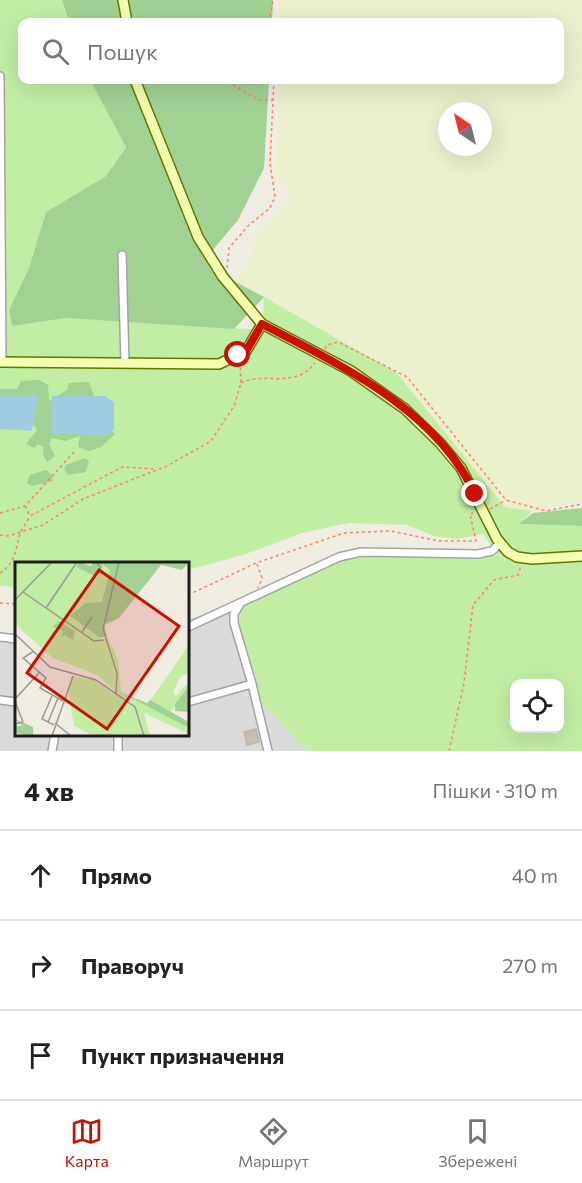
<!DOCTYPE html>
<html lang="uk">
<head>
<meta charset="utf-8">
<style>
	:root { --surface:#fff; --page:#f6f6f6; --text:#222; --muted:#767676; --line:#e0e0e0; --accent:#ca1000 }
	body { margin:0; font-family:Commissioner,sans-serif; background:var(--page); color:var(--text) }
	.controls { position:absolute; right:18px; bottom:18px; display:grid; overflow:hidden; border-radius:12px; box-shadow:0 6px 24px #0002 }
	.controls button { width:54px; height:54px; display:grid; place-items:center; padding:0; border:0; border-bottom:2px solid var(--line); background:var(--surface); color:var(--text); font:30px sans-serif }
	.compass { position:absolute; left:438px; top:102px; width:54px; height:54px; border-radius:50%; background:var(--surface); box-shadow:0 6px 24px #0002; rotate:325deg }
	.stop { position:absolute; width:18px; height:18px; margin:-14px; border:4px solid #ca1000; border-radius:50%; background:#fff }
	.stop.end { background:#ca1000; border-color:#fff; box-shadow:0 2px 6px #0008 }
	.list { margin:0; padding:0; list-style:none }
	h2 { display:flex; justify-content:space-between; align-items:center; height:78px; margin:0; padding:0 24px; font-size:26px }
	h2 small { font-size:20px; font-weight:400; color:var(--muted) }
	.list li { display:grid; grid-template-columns:39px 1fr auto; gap:18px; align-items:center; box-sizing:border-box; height:90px; padding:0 24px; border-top:2px solid var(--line) }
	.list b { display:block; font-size:22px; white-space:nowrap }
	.list em { font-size:20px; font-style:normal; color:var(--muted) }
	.icon { flex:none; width:33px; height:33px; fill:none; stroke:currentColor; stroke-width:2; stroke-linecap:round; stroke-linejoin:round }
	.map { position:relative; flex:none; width:582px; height:751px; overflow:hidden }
	.search { position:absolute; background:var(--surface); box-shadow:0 6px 24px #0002; left:18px; right:18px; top:18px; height:66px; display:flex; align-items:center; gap:15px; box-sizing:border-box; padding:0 21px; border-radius:12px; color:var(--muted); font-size:22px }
	.sheet { height:348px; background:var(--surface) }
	nav { display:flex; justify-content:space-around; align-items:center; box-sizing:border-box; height:84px; border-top:2px solid var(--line); background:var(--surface); font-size:16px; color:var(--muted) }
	nav a { display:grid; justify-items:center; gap:3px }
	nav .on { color:var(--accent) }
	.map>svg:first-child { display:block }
	.residential { fill:#dbdada }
	.farmland { fill:#eaf0cc; fill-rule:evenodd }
	.grass { fill:#c2eea4; fill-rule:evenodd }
	.forest { fill:#a1d294 }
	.water { fill:#9fcce0 }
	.building { fill:#c7bfb5; stroke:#c2b3a4; stroke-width:1.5 }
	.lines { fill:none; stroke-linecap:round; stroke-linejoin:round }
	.street-casing { stroke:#a4a4a4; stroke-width:10 }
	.secondary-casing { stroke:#627800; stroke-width:12 }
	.path { stroke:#ff8063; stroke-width:1.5; stroke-dasharray:3 3; stroke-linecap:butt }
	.street { stroke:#fff; stroke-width:7 }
	.secondary { stroke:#f4feb1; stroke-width:9 }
	.route { stroke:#ca1000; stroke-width:8 }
	.inset-road { fill:none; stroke:#9b9993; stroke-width:1.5 }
	.view { fill:#ca1000; fill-opacity:0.15; stroke:#ca1000; stroke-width:3 }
	.inset-edge { fill:none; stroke:#1d1d1d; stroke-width:3 }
</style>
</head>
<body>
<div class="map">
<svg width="582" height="751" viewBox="0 0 582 751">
	<rect width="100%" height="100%" fill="#efece2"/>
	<path class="residential" d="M228 604 240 606 261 701 307 751H0V632L16 635V734H188V620Z"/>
	<path class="farmland" d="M280 0H582V500L532 511 505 507 396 372 234 281 246 268 262 227 292 196 276 174 278 80H560V22H279ZM447 111H483V147H447Z"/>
	<path class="grass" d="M0 0H62L69 22H22V80H90L126 146 106 176 46 212 29 268 9 310 12 326 66 318 263 330 264 297 396 372 505 507 532 511 520 524 582 526V751H307L261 701 237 619 240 606 329 565 354 557 469 558 498 555 483 534 457 539 434 536 407 525 349 523 302 533 243 555 188 570V564H16V587L0 586ZM514 684H560V728H514Z"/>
	<path class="forest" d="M62 0H273L272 22H69Z
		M90 80H269L264 168 238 220 212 251 234 281 264 297 234 329 66 318 12 326 9 310 29 268 46 212 106 176 126 147Z
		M39 380 48 385 49 401 67 390 69 383 89 382 104 424 115 434 101 447 89 451 78 447 80 436 65 441 52 438 49 444 55 456 47 462 43 454 44 448 38 444 34 448 26 444 37 430 33 424 0 422V389H17L21 381Z
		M85 458 89 461 86 472 68 475 64 470 66 465Z
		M46 470 52 475 53 481 32 486 27 483 30 475Z
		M582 508V526L519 524 533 513Z"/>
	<path class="water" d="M38 395 32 431 0 429V396Z
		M52 396H105L114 403V429L107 436 52 433Z"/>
	<path class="building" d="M256 729 259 742 247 745 244 732Z"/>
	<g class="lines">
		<g class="street-casing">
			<path id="street" d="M0 76 2 362
				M122 255 125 363
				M240 604 234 614V623L252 684 268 751
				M188 627 339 557 361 552 478 554 492 551 500 543
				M0 637 16 639
				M0 700 16 702
				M188 702 252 684
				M52 751 55 734
				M118 751V734"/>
		</g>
		<g class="secondary-casing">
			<path id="secondary" d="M123 0 127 22
				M135 80 198 237 223 277 262 324 351 371 405 409 440 443 461 468 497 539 508 552 517 557 532 559 582 556
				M0 362 219 364 246 351 262 324"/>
		</g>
		<path class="path" d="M269 22 273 0
			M233 85 259 100H273
			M227 268 229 248 249 225 270 208 275 197 270 163 274 80
			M325 349 327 345 338 342 407 377 506 500 546 511 582 504
			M241 383C265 371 294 390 315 363
			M25 506 30 516 122 467 156 469
			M490 509 506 500
			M0 513 25 506 74 452
			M0 535 8 536 43 525 83 499 167 466 211 441 234 406 241 383 240 362
			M257 564 262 578 258 588
			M0 573C16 563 15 550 20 534 22 528 27 522 30 516
			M188 595 256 563 344 533 391 531 439 541H476L470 514 473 513
			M0 603 16 604
			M449 751 464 683 473 605 494 580 518 575 521 566"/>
		<use href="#street" class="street"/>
		<use href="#secondary" class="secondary"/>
	</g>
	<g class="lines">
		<path class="route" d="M238 355 246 351 262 324C340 365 436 409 475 494"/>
	</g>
	<g transform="translate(15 562)">
		<rect width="174" height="174" fill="#efece2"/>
		<path d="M0 0H64L61 5 79 14 88 3 95 7 88 40 55 54 88 78 92 74 103 97 106 130 174 166V172L129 151 135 174H78L59 164 53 129 59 114 79 118 99 132V128L82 113 38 96 0 62ZM174 83V111L165 115 158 130 161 134 174 120V124L155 151 135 139Z" fill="#c2eea4"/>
		<path d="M64 0 76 4 78 0H174L167 8 146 3 104 56 89 63 92 74 85 76 55 54 70 41 87 40 95 8 88 3 79 14 61 5ZM44 59 60 69 58 78 49 73 46 76 48 69 37 65ZM174 124V150L160 149V142ZM105 130 132 141 135 138 174 160V166ZM0 157 18 165V174L0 171V164H7Z" fill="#a1d294"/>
		<path class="inset-road" d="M8 30 79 79 89 78M0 38 37 0M31 46 62 0M50 58 86 6 81 0M67 70 77 55M0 72 35 105 81 118 120 145 129 174M19 89 8 96 31 116 25 126 48 139M101 131 102 111 88 67 104 0M37 134 27 157 39 163M0 137 24 111M0 139 8 160 0 162M33 160 43 136M40 161 56 174M37 174 58 114"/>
		<path class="view" d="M84 8 164 64 92 167 12 111Z"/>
		<rect width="174" height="174" class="inset-edge"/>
	</g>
</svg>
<div class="controls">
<button><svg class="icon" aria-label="locate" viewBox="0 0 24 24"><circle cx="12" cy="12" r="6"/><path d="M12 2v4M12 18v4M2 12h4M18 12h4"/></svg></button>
</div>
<svg class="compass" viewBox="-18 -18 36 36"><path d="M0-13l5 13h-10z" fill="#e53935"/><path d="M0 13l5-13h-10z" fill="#767676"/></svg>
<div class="stop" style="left:238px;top:355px"></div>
<div class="stop end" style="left:475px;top:494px"></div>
<div class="search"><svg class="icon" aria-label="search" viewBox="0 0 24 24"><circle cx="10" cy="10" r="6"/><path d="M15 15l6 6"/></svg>Пошук</div>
</div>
<section class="sheet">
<h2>4 хв<small>Пішки · 310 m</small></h2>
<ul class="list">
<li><svg class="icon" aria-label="ahead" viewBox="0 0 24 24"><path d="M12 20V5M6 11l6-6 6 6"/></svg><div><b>Прямо</b></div><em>40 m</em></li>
<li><svg class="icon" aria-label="right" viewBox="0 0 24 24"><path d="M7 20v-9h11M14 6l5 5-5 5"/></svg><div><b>Праворуч</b></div><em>270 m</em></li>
<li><svg class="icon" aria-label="arrive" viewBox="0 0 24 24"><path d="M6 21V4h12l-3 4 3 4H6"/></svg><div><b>Пункт призначення</b></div></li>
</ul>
</section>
<nav>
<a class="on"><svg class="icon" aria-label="map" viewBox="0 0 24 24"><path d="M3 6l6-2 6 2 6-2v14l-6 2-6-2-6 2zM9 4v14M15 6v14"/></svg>Карта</a>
<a><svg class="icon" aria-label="directions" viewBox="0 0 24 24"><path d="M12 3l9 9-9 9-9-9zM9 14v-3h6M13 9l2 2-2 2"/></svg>Маршрут</a>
<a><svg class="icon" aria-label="saved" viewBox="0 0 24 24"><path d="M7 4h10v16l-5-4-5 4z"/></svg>Збережені</a>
</nav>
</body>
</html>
